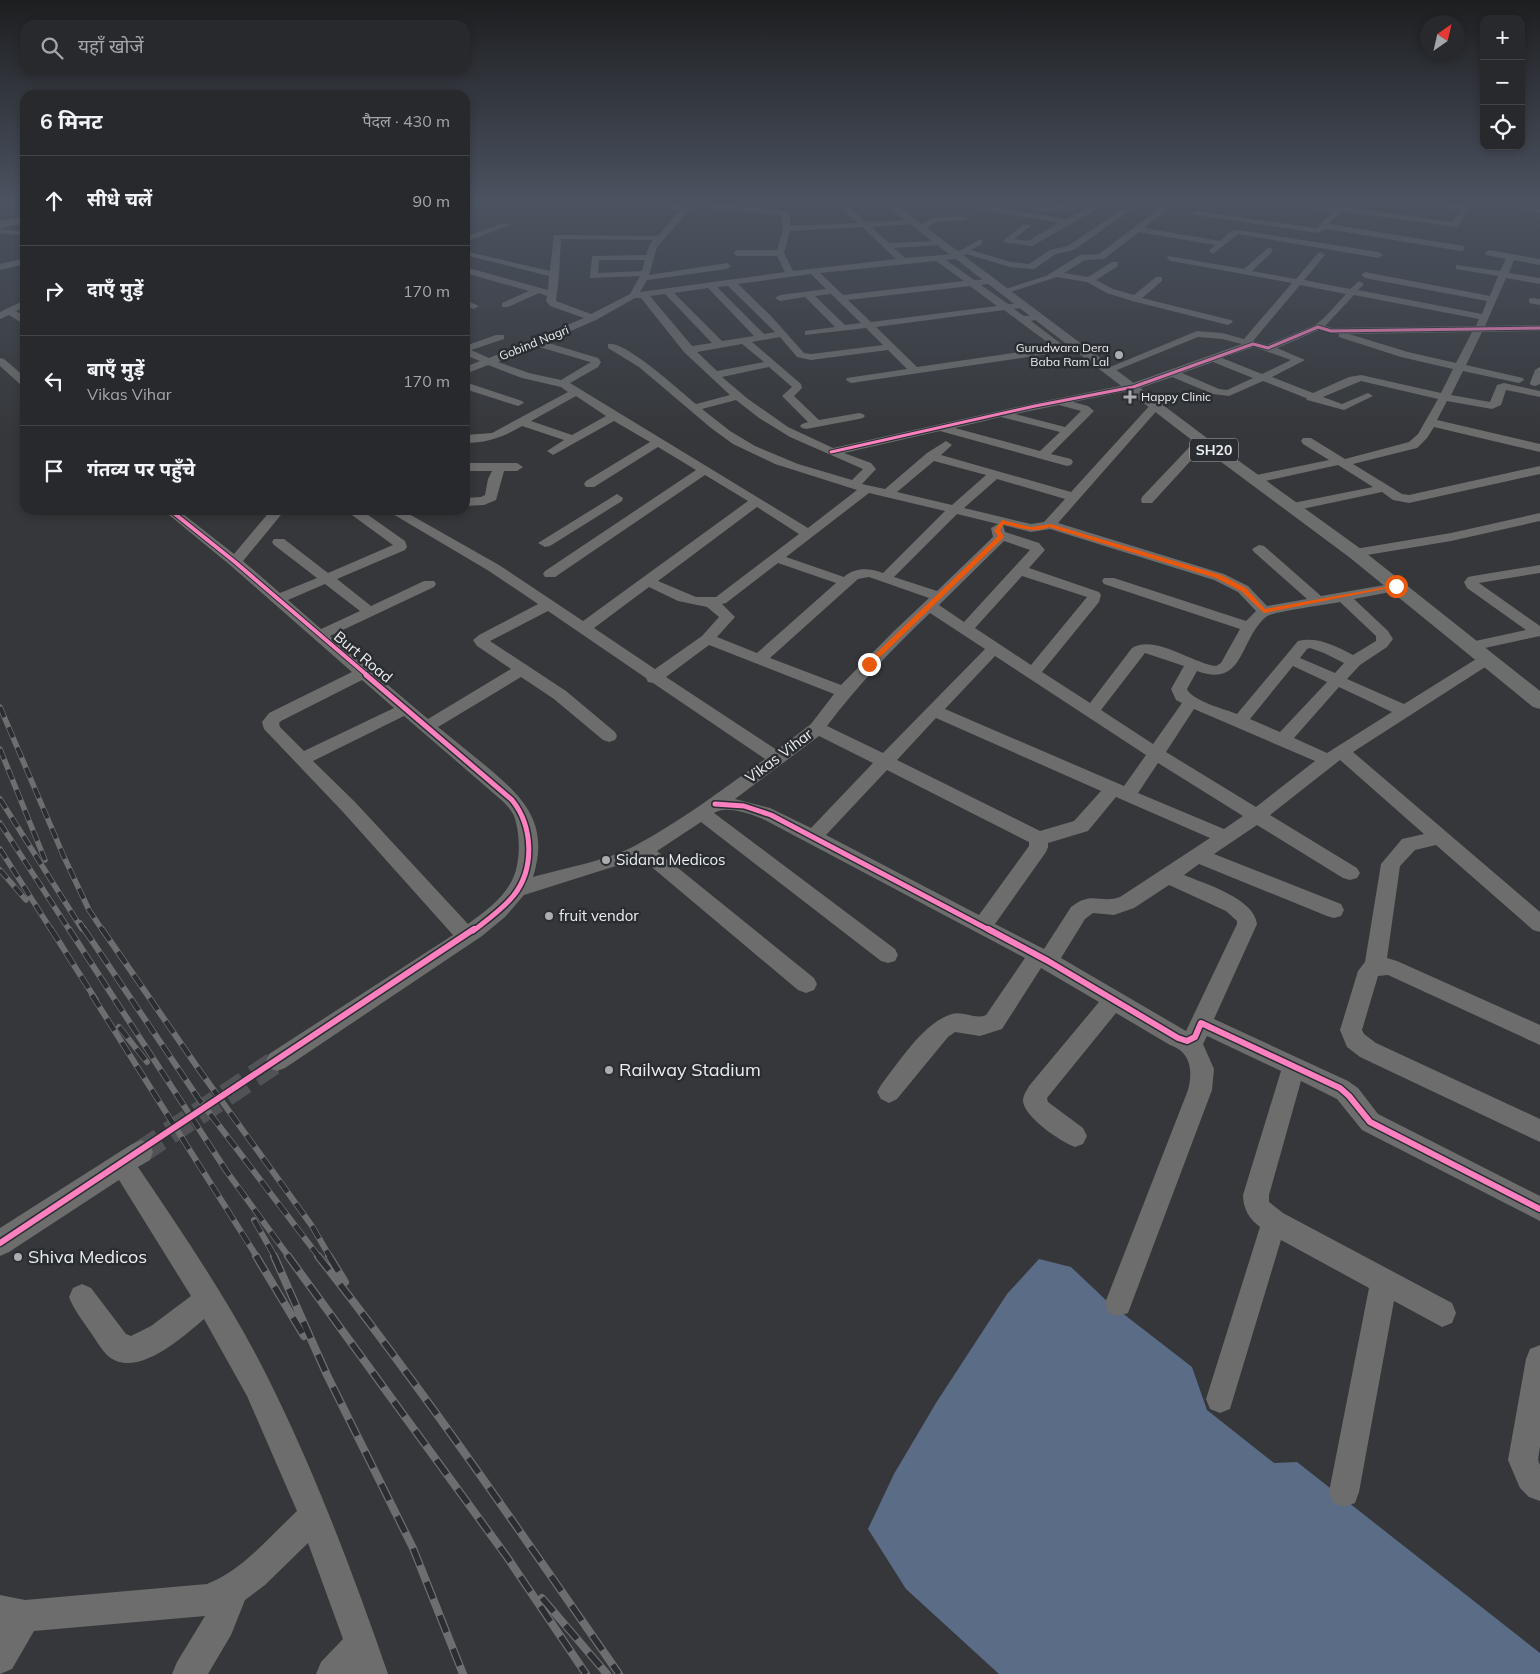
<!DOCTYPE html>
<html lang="hi">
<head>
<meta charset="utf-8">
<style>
	:root { --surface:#28292c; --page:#343538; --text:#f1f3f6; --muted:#a5a6a9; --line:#444548 }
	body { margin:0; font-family:Mulish,"Noto Sans Devanagari",sans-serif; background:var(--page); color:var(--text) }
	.controls { position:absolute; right:15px; top:15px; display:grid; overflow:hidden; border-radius:10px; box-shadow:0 2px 8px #0003 }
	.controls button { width:45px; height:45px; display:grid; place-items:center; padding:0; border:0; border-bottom:1px solid var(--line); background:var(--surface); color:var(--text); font:25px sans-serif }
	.compass { position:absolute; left:1420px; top:15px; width:45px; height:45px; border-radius:50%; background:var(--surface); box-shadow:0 2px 8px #0003; rotate:34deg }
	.stop { position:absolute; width:15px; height:15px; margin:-11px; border:4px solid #ea580c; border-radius:50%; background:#fff }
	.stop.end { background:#ea580c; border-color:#fff; box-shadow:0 1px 5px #0008 }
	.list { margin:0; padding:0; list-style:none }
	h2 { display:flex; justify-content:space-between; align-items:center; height:65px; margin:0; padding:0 20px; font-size:21px }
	h2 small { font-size:16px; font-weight:400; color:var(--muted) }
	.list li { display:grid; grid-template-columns:32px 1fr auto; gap:15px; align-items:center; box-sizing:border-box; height:90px; padding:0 20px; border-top:1px solid var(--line) }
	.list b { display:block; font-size:19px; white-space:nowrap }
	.list p { margin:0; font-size:16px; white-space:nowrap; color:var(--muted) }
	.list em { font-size:16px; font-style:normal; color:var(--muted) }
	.icon { flex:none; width:28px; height:28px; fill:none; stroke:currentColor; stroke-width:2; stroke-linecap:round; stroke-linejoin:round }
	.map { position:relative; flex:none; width:1540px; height:1674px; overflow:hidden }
	.search { position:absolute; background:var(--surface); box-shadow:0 2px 8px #0003; left:20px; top:20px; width:450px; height:55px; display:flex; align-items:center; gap:12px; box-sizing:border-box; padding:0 18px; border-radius:15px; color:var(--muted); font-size:19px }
	.panel { position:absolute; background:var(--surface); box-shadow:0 2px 8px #0003; left:20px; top:90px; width:450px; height:425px; border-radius:15px }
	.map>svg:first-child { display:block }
	.water { fill:#5b6c86 }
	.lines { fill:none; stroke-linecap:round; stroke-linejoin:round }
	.minor-tunnel { stroke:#505255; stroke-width:23; stroke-dasharray:23 11; stroke-linecap:butt }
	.minor { fill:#6c6d6c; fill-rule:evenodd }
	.major { fill:#6c6d6d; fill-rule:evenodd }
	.highway { fill:#727374; fill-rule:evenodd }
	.rail-far2-casing { stroke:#6d6e70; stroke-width:5.5 }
	.rail-far1-casing { stroke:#6d6e70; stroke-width:6 }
	.rail-casing { stroke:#6d6e70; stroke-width:8 }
	.rail-far2 { stroke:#2a2d31; stroke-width:4; stroke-dasharray:11; stroke-linecap:butt }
	.rail-far1 { stroke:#2a2d31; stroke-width:4.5; stroke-dasharray:14; stroke-linecap:butt }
	.rail { stroke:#2a2d31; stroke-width:5.5; stroke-dasharray:18; stroke-linecap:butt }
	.cycleway-far3-casing { stroke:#2a2d31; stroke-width:5 }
	.cycleway-far2-casing { stroke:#2a2d31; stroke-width:6 }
	.cycleway-far1-casing { stroke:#2a2d31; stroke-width:8 }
	.cycleway-casing { stroke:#2a2d31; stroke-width:9 }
	.cycleway-far3 { stroke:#ff80c0; stroke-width:3 }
	.cycleway-far2 { stroke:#ff80c0; stroke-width:4 }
	.cycleway-far1 { stroke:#ff80c0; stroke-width:5 }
	.cycleway { stroke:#ff80c0; stroke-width:6 }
	.route { fill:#ea580c }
	.poi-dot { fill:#abadb0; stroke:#2a2d31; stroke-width:2 }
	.labels { text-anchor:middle; stroke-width:5; stroke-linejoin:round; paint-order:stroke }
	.far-street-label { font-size:12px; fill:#ebedef; stroke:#2a2d31 }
	.far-poi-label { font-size:12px; fill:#ebedef; stroke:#2a2d31; text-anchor:end }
	.shield { fill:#2a2d31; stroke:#b1b3b6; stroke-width:1 }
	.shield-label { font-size:14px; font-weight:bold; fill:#ebedef }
	.street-label { font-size:15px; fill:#ebedef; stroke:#2a2d31 }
	.poi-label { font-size:15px; fill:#ebedef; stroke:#2a2d31; text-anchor:start }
	.near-poi-label { font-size:18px; fill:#ebedef; stroke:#2a2d31; text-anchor:start }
</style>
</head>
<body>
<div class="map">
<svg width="1540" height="1674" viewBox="0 0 1540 1674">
	<rect width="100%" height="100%" fill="#35373a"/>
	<path class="water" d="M1039 1259 1071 1267 1108 1302 1192 1367 1207 1410 1274 1463 1297 1462 1540 1653V1674H999L906 1589 868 1529 894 1474 936 1403 1007 1294Z"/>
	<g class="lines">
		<path class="minor-tunnel" d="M141 1152 277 1061"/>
		<path class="minor" d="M635 201H652L684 206 689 201H697L785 211 789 213 791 226 857 223 834 201H842L866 222 916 220 917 222 913 224 871 227 889 243 939 241 943 243 939 245 894 248 905 258 954 254 979 240H982V244L971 250 1011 262 1029 264 1050 250 1068 246 1134 201H1143L1074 250 1056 254 1034 269 1010 267 966 254 959 258 946 260 974 280 992 279V283L981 285 1008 304 1026 303V307L1014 309 1024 316 1040 315V319L1031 321 1064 346 1082 345V349L851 383 846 380 847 378 907 369 888 350 811 360 797 357 780 337 752 342 801 384 802 388 794 396 819 420 859 413 863 414 865 416 863 418 859 419 806 429 802 428 800 426 802 424 808 422 782 396 792 387 769 367 722 377 748 399 788 427 833 448 1035 403 1130 384 1242 344 1222 339 1198 337 1112 372 1108 373 1103 370 1197 331 1222 333 1244 339 1292 283 1171 261 1167 258 1168 256 1244 269 1269 247 1273 250 1272 252 1252 271 1296 279 1318 253 1321 252 1325 255 1304 280 1350 289 1359 281 1364 284 1358 290 1482 314 1487 301 1365 278 1361 275 1365 272 1490 296 1498 276 1456 269V265L1500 271 1506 259 1486 255 1485 253 1489 250 1540 259V265L1514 260 1509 273 1540 278V284L1506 278 1485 326 1540 325V331L1482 332 1466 365 1523 378 1524 380 1519 383 1463 371 1451 395 1490 402 1497 385 1504 383 1540 391V397L1506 390 1501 405 1492 409 1447 401 1437 420 1540 444V452L1434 427 1427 438 1417 448 1353 464 1402 494 1409 495 1540 466V474L1409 503 1393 500 1382 492 1293 511 1288 510 1287 507 1288 504 1373 487 1338 465 1256 483 1252 482 1250 479 1252 476 1329 460 1303 444 1301 441 1303 438H1311L1345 459 1409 442 1418 434 1438 399 1361 381 1323 397 1342 404 1368 393 1373 396 1344 410 1307 400 1306 398 1263 381 1229 396 1213 394 1172 377 1137 389 1073 402 1088 406 1094 411 1051 454 1071 459 1073 462 1071 465 1067 466 940 431 844 453 871 463 876 469 862 484 885 489 927 453 946 441 952 445 941 455 1071 492 1152 403H1160L1162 405 1160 407 1058 523 1224 574 1248 586 1267 606 1307 599 1254 552 1252 549 1259 545 1264 546 1321 596 1396 583 1401 584 1403 587 1401 590 1354 599 1388 631 1393 639 1387 647 1360 665 1347 679 1404 704 1481 656H1493L1495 659 1493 662 1353 752 1540 912V932L1533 930 1436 845 1415 850 1400 866 1387 958 1397 961 1540 1025V1045L1388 975 1378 976 1362 1030 1364 1034 1376 1043 1540 1119V1142L1360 1057 1347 1047 1340 1030 1358 971 1365 962 1381 864 1402 839 1424 834 1340 760 1270 815 1357 868 1360 873 1357 878 1350 880 1343 878 1257 825 1214 854 1341 904 1344 910 1341 916 1334 918 1327 916 1199 864 1184 875C1205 884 1254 898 1257 924L1214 1019 1348 1081 1358 1088 1378 1114 1540 1196V1221L1362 1130 1337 1099 1301 1081 1269 1195V1202L1283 1213 1452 1303 1456 1313 1452 1323 1442 1327 1394 1301 1359 1492 1355 1503 1344 1507 1333 1503 1329 1492 1369 1288 1281 1240 1230 1409 1220 1413 1210 1409 1206 1399 1260 1227C1249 1219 1243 1208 1243 1195L1281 1071 1207 1036 1203 1044 1214 1069 1212 1090 1128 1313 1118 1316 1108 1313 1105 1303 1188 1090C1193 1071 1191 1052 1170 1045L1116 1013 1047 1098 1048 1102 1083 1128 1087 1136 1083 1144 1075 1147C1061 1142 1024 1117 1023 1101 1023 1095 1027 1090 1029 1086L1099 1002 1041 968 1002 1029 980 1036 955 1032 948 1037 897 1099 889 1103 881 1099 877 1092 881 1085C899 1062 924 1022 952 1014 964 1011 975 1020 986 1015L1025 958 765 820C751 814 727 805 714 813L895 949 898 955 895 961 888 963 881 961 701 822 657 851 814 978 817 984 814 990 806 993 798 990 641 858 524 895 505 917 482 936 285 1068 277 1071 269 1068 266 1061 269 1054 453 935 343 812 264 729 262 722 269 713 352 672 230 565 163 510H178L234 554 271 510H285L243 561 280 593 317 578 274 545 272 542 274 539H284L328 573 393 545 345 510H361L405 541 407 547 405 550 337 579 371 606 424 581H434L436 584 434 587 330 636 428 719 511 669 477 646 473 640 479 635 538 604 489 571 386 510H402L499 565 583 621 748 501 705 475 555 577H545L543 574 545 571 696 470 658 447 594 487H586L584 484 586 481 650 442 614 421 553 455 547 451 564 440 522 426C503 437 488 443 465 443V435L492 433 568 392 561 387 522 378 488 365 465 374V367L480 361 465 355V346L496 335H504V339L471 350 489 358 584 318 550 306 546 301 547 296 539 293 508 307H502V303L529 291 465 273V267L548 290 549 276 469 256V252L550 271 554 235 658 236 680 210ZM693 206 781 215 783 229 777 250H737L733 253 737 256H777L785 272 640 292 647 280 727 269 731 266 727 263 649 275 657 247ZM862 227 896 259 793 271 784 253 790 231ZM561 239 653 240 649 246 646 255 592 256 590 278 640 276 630 294 591 314 556 301 559 275ZM599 260H645L642 271 598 273ZM936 261 964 281 843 295 820 273ZM811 274 826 289 780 295 775 298 780 301 805 297 835 327 805 331V335L866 328 883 345 811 354 804 353 771 316 738 284ZM1300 285 1346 294 1324 318 1315 325 1267 345 1253 341ZM728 286 775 332 764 334 717 287ZM970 286 997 306 871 322 848 300ZM708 288 754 336 722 341 674 293ZM665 294 712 343 692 346 650 296ZM831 294 861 323 845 325 815 296ZM1354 295 1479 319 1476 326 1332 328 1325 326ZM635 298H641L684 352 730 395 696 404C681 392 625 340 608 344V348L639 367 711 428 733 444 775 464 857 490 808 528 570 383 598 367 601 362 598 358 545 342 596 320ZM1004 310 1054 347 917 367 876 327ZM1319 330 1339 334V337L1401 357 1453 369 1441 393 1361 375 1349 377 1313 393 1272 377 1305 360 1277 348ZM1472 332 1456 363 1408 352 1349 334ZM742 344 764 362 717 371 697 352ZM536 346 590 362H591L561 380 529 373 498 362ZM1254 347 1291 360 1262 374 1222 358ZM1213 362 1253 378 1227 390 1219 389 1182 373ZM576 396 606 416 572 435 531 421ZM736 400 759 418 790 437 863 469 852 480 798 464 755 446 730 431 702 409ZM1059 405 1081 411 1065 427 1015 414ZM1001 417 1060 432 1040 451 955 428ZM934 461 986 475 952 505 897 492ZM997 479 1065 499 1044 522 1031 524 964 508ZM869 493 945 511 883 573C870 568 855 567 844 577L786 557ZM757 507 799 534 716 597H696L658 581ZM957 514 998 524 991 528 993 537 937 591 894 577ZM1003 525 1031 532 1050 529 1214 580 1238 592 1256 611 1246 621 1114 578H1104L1102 581 1104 584 1240 629 1221 663 1216 666C1192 663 1154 634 1132 648L1090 703 1042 672 1099 602 1101 595 1099 592 1029 568 1045 550 1039 543 1005 532ZM1004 541 1030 550 964 622 939 605ZM778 563 836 583 757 653 717 637 735 617 722 604 726 603ZM1022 576 1087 597 1031 665 975 628ZM869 577 929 598 893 632 841 685 770 658 858 579ZM325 584 360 611 321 629 288 600ZM649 587 678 601 707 607 719 617 702 636 655 669 594 628ZM1340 602 1376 636V641L1353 655C1336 646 1317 636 1298 641L1237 714C1225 709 1192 701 1187 689L1197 671C1245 689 1239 638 1267 616 1273 612 1329 604 1340 602ZM548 611 646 678 648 682 653 683 765 759C724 788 683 820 638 844 610 860 565 868 533 877 550 824 524 798 486 766 470 753 454 740 438 727L521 677 554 699 603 740 609 742 615 740 617 736 615 732 566 691 490 641ZM930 613 985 649 883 753 827 726C858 685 893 648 930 613ZM709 645 834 694 811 724 777 750 666 677ZM1310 648 1324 653 1344 663 1335 673 1300 658 1307 649ZM1145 653 1184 666 1171 689 1176 700 1182 703 1153 744 1101 710ZM995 656 1146 755 1124 786 945 709ZM1293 666 1327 682 1280 732 1250 719ZM362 680 394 708 304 751 280 727 279 723 281 721ZM1339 687 1392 712 1327 753 1294 738ZM1194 709 1315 761 1256 807 1166 752ZM404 716 499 798C505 803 511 809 514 816 521 835 521 867 510 884 500 901 483 913 468 924L355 802 313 761ZM936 718 1101 791 1074 821 1040 831 897 760ZM819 736 873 763 811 828 770 808 735 799ZM1158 763 1243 816 1224 829 1138 793ZM887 770 1029 842V846L979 915 826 835ZM1116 797 1210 838 1120 897C1100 904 1092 890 1071 907L1044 949 995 924 1046 852 1048 847V843L1088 831ZM1169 885 1226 911 1237 921V924L1186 1031 1061 958 1085 919 1093 913 1114 915 1134 908Z
			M963 201H973L984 205 1066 219 1101 201H1111L1032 246 1007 243 1003 241 1024 224 1031 226 1014 239 1028 241 1059 223 982 209Z
			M1032 201H1046L1072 206 1074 205 1068 201H1078L1085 205 1073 210 1060 208 1050 212 1031 209V205H1034L1051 207Z
			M1166 201H1182L1214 208 1210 210Z
			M1248 201H1291L1336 208 1340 206 1453 222 1461 210 1418 203 1414 201H1433L1463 205 1465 203 1462 201 1473 202 1458 227H1455L1342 211 1329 224 1464 246V250L1461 251 1326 229 1317 233 1196 215 1192 213 1196 211 1317 228 1332 212 1272 201 1267 205Z
			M1495 201H1508L1540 209V213Z
			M1161 207 1168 209 1144 228 1220 241 1231 231 1238 230 1379 252 1383 255 1379 258 1238 234 1213 254 1209 251 1215 245 1139 232 1104 259 1085 260 1064 273 1088 277 1112 262H1118V266L1096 280 1113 289 1134 295 1156 277H1162V281L1142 298 1231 320 1233 322 1228 325 1132 301 1107 293 1087 282 1057 277 1004 294 999 291 1046 276 1080 255 1099 254Z
			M964 216 968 218 967 220 938 222 920 230 916 228 933 218Z
			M503 223 510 225 465 242V237Z
			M0 229 25 232V236L0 233Z
			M25 258V264L0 270V264Z
			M1532 298 1540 299V305L1529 303V299Z
			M25 300V307L16 311 25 317V325L9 315 0 319V312Z
			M465 300 479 306 474 309 465 306Z
			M0 358 4 359 25 377V386L21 385 0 366Z
			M1540 367V384L1535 386 1531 385 1530 383 1535 370Z
			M465 382 522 401 524 403 518 406 465 389Z
			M1202 437 1206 438 1208 441 1206 444 1152 503H1142L1141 500 1142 497 1198 438Z
			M465 463H517L523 467 517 471H504L496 500 484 505 465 506V498L481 497 485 495 488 479 492 471H465Z
			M617 494 623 498 622 501 550 546 545 547 538 543Z
			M1540 513V521L1451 541 1355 557 1348 553 1355 549 1451 533Z
			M1540 565V573L1479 583 1540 626V636L1471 651 1466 649 1463 646 1466 643 1526 630 1467 588 1464 582 1468 577 1473 576Z
			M141 1140 150 1144 153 1152 150 1160 138 1167C184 1235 231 1304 267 1376 315 1472 353 1573 388 1674H316L321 1662 343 1639 308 1543 265 1585 245 1600 231 1635 208 1674H172L177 1662 205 1616 34 1631 12 1669 0 1674V1595L25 1600 207 1584C243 1570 269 1537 297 1511L247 1396 204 1319C183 1337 135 1381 107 1355 101 1349 96 1340 91 1333 83 1321 74 1310 69 1297L73 1288 82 1284 91 1288 126 1334 131 1336 151 1326 191 1296 119 1180 9 1252 0 1256V1228L132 1144Z
			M1540 1345V1447L1538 1460 1540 1465V1501L1529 1497 1520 1488 1508 1460 1526 1359 1530 1349Z"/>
		<path class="major" d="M880 201H891L1207 438 1361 549 1540 691V709L1533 707 1349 557 1197 444Z"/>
		<path class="highway" d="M25 216V222L0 229V221Z"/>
		<g class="rail-far2-casing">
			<path id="rail-far2" d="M0 707 64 857 89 910 103 931
				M0 749 45 860
				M0 799 82 929
				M0 823 70 931
				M0 849 52 931
				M0 870 26 900
				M80 923 85 931"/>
		</g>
		<g class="rail-far1-casing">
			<path id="rail-far1" d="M51 929 96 1000
				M69 929 227 1172 289 1257
				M84 929 198 1098 319 1257
				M102 929 200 1071 312 1226 330 1257
				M92 995 257 1257
				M119 1027 147 1062
				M254 1220 275 1257"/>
		</g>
		<g class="rail-casing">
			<path id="rail" d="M256 1256 304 1336
				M274 1256 327 1375 413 1548 463 1674
				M288 1256 507 1557 586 1674
				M318 1256C424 1391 521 1533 619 1674
				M329 1256 345 1282
				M542 1598 607 1674"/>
		</g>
		<use href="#rail-far2" class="rail-far2"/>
		<use href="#rail-far1" class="rail-far1"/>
		<use href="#rail" class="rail"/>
		<g class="cycleway-far3-casing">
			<path id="cycleway-far3" d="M831 452 1035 406 1133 387 1253 344 1268 348 1318 327 1331 331 1540 328"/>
		</g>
		<g class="cycleway-far2-casing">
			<path id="cycleway-far2" d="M170 510 235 562 368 676"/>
		</g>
		<g class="cycleway-far1-casing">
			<path id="cycleway-far1" d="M366 675 512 800C533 826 535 868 514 895 503 909 487 920 473 931
				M715 804 744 806 771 815 991 931"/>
		</g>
		<g class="cycleway-casing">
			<path id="cycleway" d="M988 929 1048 961 1178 1038 1187 1041 1195 1037 1201 1023 1340 1088 1349 1096 1370 1122 1540 1209
				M0 1243 474 929"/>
		</g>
		<use href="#cycleway-far3" class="cycleway-far3"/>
		<use href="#cycleway-far2" class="cycleway-far2"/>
		<use href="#cycleway-far1" class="cycleway-far1"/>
		<use href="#cycleway" class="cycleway"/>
	</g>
	<linearGradient id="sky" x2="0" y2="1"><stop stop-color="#1d1e20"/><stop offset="0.46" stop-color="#4b5360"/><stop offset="1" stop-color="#4b5360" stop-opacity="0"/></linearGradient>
	<rect width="1540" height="435" fill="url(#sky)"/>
	<path class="route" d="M1002 520 1031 527 1051 524 1221 575 1246 588 1265 609 1396 585 1399 586 1264 613 1241 591 1216 578 1049 527C1034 534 1018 527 1004 524L1000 530 1004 537 871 666H866V663L998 536 994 531Z"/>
	<g class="poi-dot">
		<circle cx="1119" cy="355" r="5"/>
		<path d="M1127.5 389.5h5v5h5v5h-5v5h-5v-5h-5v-5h5z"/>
		<circle cx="606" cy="860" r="5"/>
		<circle cx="549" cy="916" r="5"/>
		<circle cx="609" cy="1070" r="5"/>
		<circle cx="18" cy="1257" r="5"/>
	</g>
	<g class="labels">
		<g class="far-street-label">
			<text transform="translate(534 343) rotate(-22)" y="4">Gobind Nagri</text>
		</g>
		<g class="far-poi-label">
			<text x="1109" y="352">Gurudwara Dera<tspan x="1109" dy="14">Baba Ram Lal</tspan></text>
			<text x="1141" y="401" text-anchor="start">Happy Clinic</text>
		</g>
		<rect class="shield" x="1190" y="438.5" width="48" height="23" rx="4"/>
		<g class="shield-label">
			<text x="1214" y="455">SH20</text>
		</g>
		<g class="street-label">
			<text transform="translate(363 657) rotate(40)" y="5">Burt Road</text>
			<text transform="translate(779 756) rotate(-37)" y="5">Vikas Vihar</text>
		</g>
		<g class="poi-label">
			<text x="616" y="865">Sidana Medicos</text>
			<text x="559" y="921">fruit vendor</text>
		</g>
		<g class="near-poi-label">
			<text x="619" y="1076">Railway Stadium</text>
			<text x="28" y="1263">Shiva Medicos</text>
		</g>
	</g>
</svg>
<div class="controls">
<button>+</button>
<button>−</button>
<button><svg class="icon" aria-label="locate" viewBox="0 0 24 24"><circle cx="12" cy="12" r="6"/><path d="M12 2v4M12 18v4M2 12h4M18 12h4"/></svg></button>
</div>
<svg class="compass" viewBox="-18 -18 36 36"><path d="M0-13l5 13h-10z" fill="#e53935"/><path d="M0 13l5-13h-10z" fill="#a5a6a9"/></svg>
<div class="stop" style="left:1396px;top:586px"></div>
<div class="stop end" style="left:869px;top:664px"></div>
<div class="search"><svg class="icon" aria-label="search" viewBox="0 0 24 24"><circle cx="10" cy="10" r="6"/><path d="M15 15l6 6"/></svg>यहाँ खोजें</div>
<section class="panel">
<h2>6 मिनट<small>पैदल · 430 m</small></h2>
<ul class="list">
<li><svg class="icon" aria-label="ahead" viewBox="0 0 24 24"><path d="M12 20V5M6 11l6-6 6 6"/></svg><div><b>सीधे चलें</b></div><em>90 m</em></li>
<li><svg class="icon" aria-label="right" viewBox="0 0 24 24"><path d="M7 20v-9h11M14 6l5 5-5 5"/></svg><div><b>दाएँ मुड़ें</b></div><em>170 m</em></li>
<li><svg class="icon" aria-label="left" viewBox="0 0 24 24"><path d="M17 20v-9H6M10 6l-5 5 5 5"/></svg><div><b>बाएँ मुड़ें</b><p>Vikas Vihar</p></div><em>170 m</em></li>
<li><svg class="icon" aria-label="arrive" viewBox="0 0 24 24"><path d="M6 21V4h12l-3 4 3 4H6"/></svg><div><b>गंतव्य पर पहुँचे</b></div></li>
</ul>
</section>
</div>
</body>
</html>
